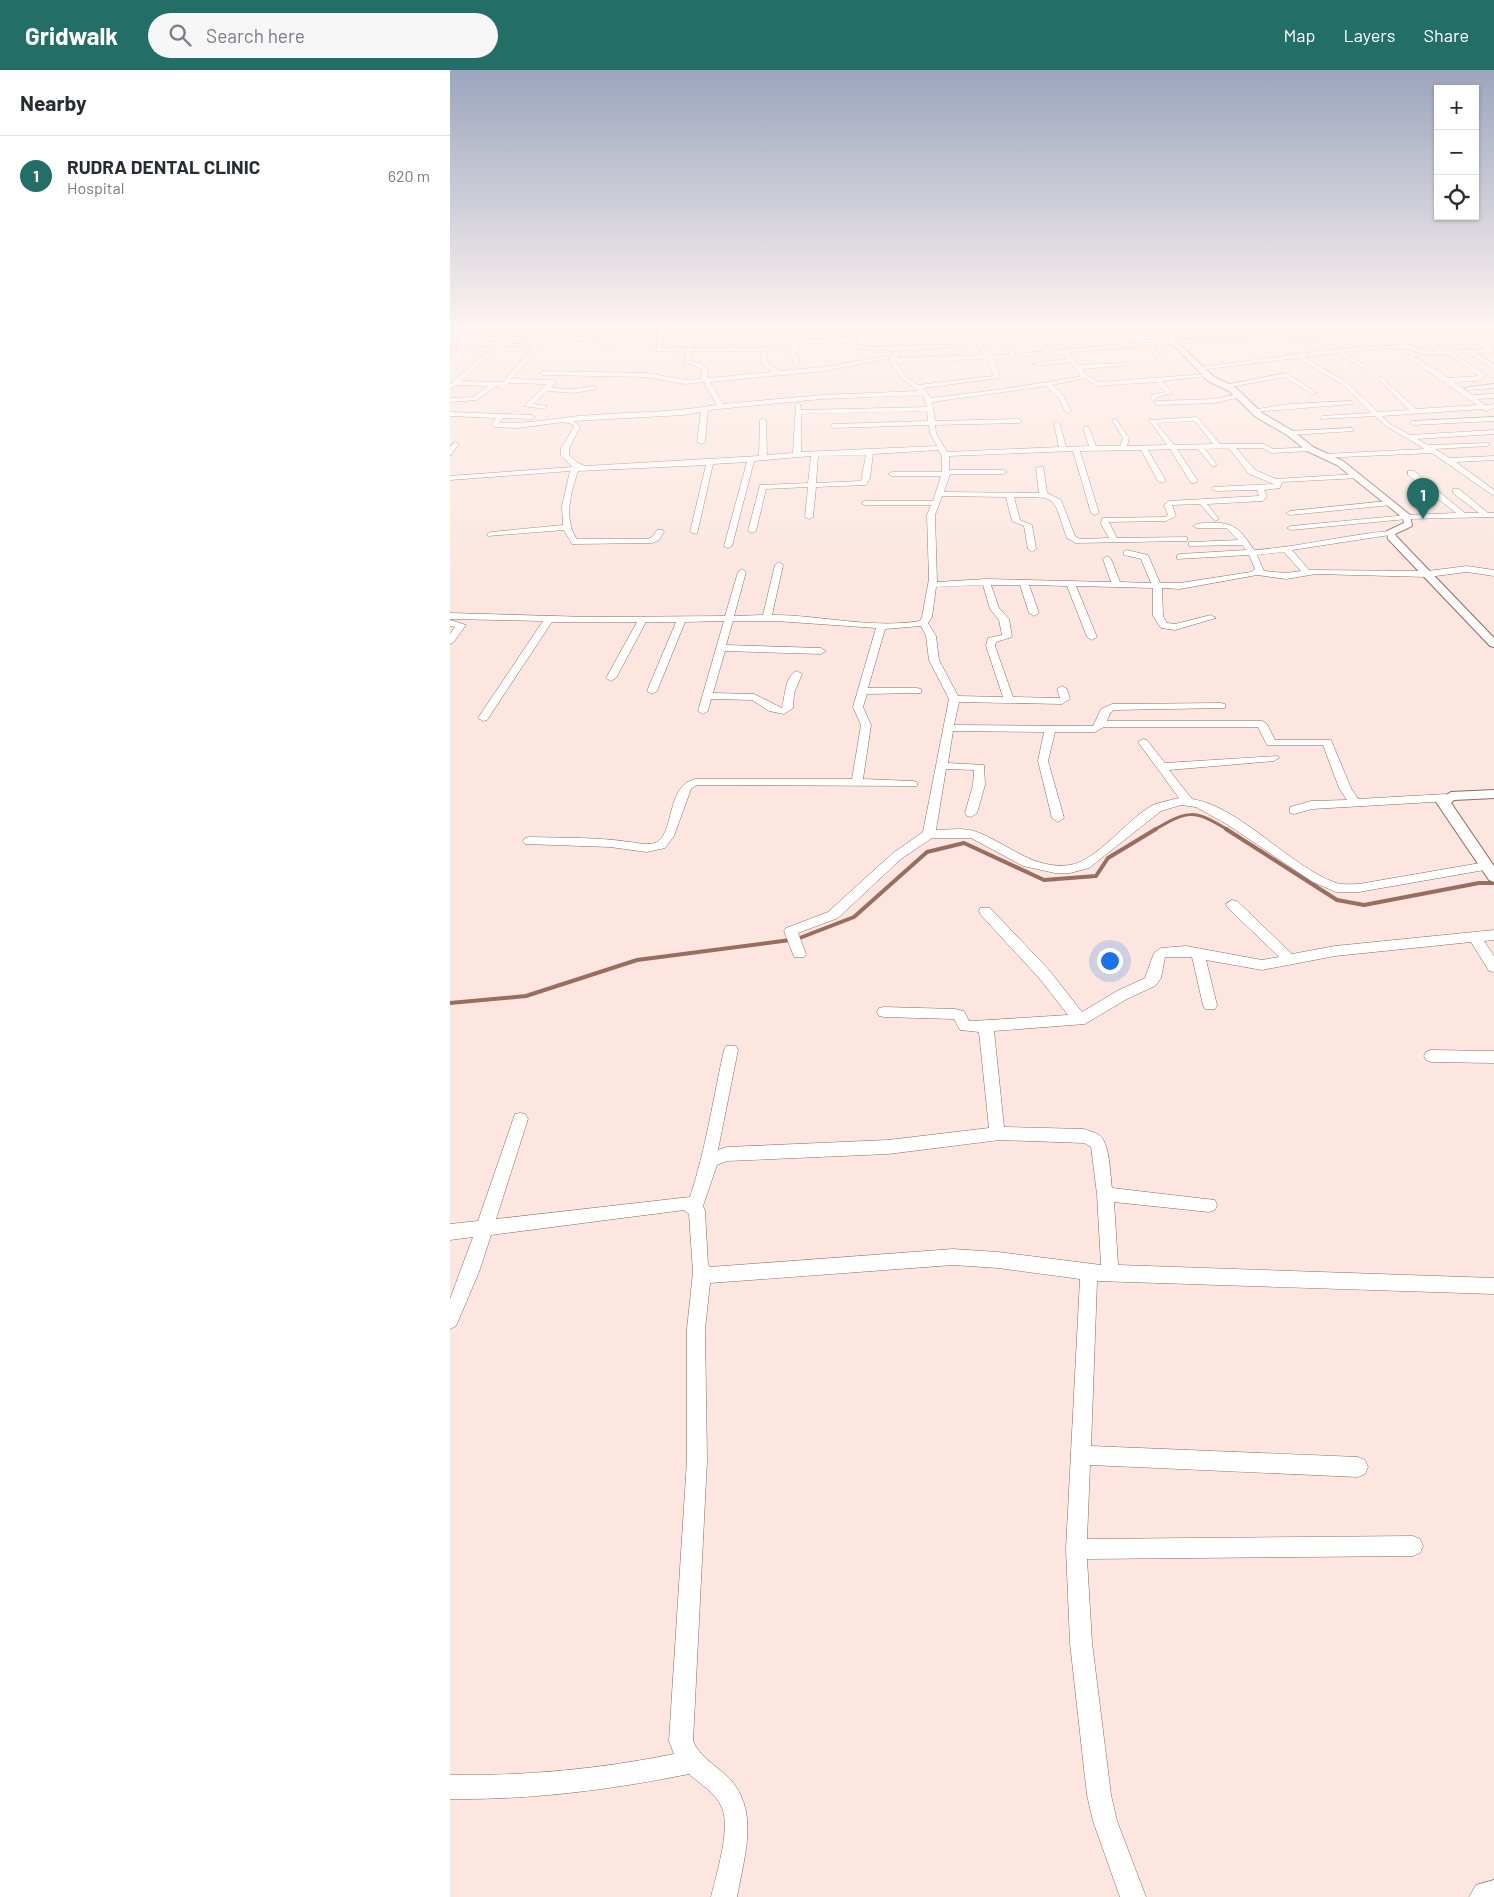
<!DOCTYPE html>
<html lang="en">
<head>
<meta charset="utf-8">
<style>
	:root { --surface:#fff; --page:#f7f7f7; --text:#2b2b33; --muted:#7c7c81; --line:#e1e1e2; --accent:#246e68 }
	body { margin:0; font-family:Barlow,sans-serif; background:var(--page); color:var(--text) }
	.controls { position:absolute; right:15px; top:15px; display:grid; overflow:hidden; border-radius:0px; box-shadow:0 1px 4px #0004 }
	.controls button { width:45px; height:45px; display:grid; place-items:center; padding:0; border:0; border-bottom:1px solid var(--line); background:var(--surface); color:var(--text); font:25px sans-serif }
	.you { position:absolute; left:659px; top:890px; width:18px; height:18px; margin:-12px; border:4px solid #fff; border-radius:50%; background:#1a73e8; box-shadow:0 0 0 8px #1a73e833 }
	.badge { display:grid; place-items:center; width:32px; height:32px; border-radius:50%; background:var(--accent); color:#fff; font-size:16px; font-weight:700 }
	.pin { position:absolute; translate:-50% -41px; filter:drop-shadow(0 1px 2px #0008) }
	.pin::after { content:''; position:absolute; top:26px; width:18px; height:15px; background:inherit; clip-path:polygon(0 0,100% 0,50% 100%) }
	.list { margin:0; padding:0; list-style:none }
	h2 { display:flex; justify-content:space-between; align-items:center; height:65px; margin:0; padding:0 20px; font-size:21px }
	h2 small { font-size:16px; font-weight:400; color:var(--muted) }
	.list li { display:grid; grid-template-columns:32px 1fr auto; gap:15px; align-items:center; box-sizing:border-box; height:80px; padding:0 20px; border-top:1px solid var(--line) }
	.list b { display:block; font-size:19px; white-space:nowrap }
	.list p { margin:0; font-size:16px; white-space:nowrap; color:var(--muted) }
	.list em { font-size:16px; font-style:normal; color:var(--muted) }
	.icon { flex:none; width:28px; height:28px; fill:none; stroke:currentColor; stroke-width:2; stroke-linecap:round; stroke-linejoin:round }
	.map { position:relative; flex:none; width:1044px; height:1827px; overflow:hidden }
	header { display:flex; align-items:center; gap:30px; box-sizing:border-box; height:70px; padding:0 25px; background:var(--accent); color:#fff }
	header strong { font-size:24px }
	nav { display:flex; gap:28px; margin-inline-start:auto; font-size:18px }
	.search { width:350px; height:45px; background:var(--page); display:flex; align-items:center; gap:12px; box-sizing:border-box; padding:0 18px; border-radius:28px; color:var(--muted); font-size:19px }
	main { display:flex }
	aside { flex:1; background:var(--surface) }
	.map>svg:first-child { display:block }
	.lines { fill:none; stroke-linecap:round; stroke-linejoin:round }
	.stream-far1 { stroke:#996d5f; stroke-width:3 }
	.stream { stroke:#996d5f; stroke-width:4 }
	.minor-casing { stroke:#8a6a60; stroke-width:1 }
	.tertiary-casing { stroke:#8a6a60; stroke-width:2 }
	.minor { fill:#fff; fill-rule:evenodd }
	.tertiary { fill:#fff; fill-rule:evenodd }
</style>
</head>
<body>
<header>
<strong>Gridwalk</strong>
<div class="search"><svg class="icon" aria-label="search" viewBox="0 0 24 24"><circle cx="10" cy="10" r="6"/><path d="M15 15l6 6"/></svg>Search here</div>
<nav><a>Map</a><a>Layers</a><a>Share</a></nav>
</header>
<main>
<aside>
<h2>Nearby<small></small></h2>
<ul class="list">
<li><span class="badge">1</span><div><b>RUDRA DENTAL CLINIC</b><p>Hospital</p></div><em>620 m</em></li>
</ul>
</aside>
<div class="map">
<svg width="1044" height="1827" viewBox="0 0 1044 1827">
	<rect width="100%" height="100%" fill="#fce6df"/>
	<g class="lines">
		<path class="stream-far1" d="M704 760C738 740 744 739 778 760"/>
		<path class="stream" d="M776 759 887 830 914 835 1029 813H1044
			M347 869 404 847 477 782 514 773 594 810 646 806 658 788 706 759
			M0 933 76 926 187 890 340 870"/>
		<g class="minor-casing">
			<path id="minor" d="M67 256H73L55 273 90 275 87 281 61 309 103 310 106 312 101 318 124 319 145 316 147 319 124 323 97 321 83 334 97 336 95 339 74 336 97 314 59 313 52 320 49 318 50 316H46L27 330 0 332V328L23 327 38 316 6 315 0 319V314L44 276 0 275V271L48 272ZM51 276 83 277 53 312 10 311Z
				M124 256H130L127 267 151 268 163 278 158 279 148 271 122 270Z
				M211 256H217L211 278H282L284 269 246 268V256H252L251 265 289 266 288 278 321 277 323 275 317 274V272L327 270 397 268 395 259 320 261 308 259 306 256H508L505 258 401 260 406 273 417 277 512 274 515 276 450 281 447 288 535 285 521 268 524 266 542 286 560 284 540 256H546L566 284 594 281 579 269 571 258 560 256H596L576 258 583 267 601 281 671 274 660 261 650 260 646 256 664 258 676 274 833 264 831 267 703 275 712 289 709 291 697 276 621 282 618 284 628 295 676 293 679 295 632 299 636 305 649 312 757 304 760 306 712 311 722 323 707 327 704 331 701 329V325L715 322 706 312 648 316 634 308 602 315 613 325 621 341 618 343 615 341 608 327 596 316 482 332 485 351 569 349 572 351 569 353 485 355 486 363 497 382 609 377 604 354 607 352 610 354 616 377 639 376 633 358 636 356 639 358 646 376H670L673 368 662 350 665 348 679 368 677 376 717 375 699 350 747 347 770 374H813L823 379 863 377 860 381 822 383 812 378H786L805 400 826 409 906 404H909V408L832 412 830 418 814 420 817 426 813 431 757 434 769 449 765 451 750 434 722 435 726 446 716 451 659 452 667 468 737 467V471H734L626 473 617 468C602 426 610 427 564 427L570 450 582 455 586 479 582 482 578 479 574 456 562 451 556 427 492 426 485 445 487 512 536 509 661 512 653 489 657 486 661 489 670 512 701 513 691 489 674 485V481L677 480 698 485 710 513H730L801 502 805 499 799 485 727 489V485L730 484 796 480 792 475 739 476V472H742L788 470 776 458H747L743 456C747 453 753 453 758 453 784 451 791 460 804 480 850 477 894 465 940 461L944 463 940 465 842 480 859 500 978 501 1017 496 1044 500V506L1017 502 978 507 866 504 836 509 807 505 730 519 712 518 713 546 717 553 725 554 761 545 766 548 725 560 711 558 703 546V518L626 516 647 567 642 570 637 567 617 516 579 515 589 543 584 546 579 543 570 515H541L549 538 559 549 562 567 546 572 545 576 563 627 610 628 607 619 612 616 617 619 620 629 612 634 509 632 504 655 643 656 651 639 662 634 771 633 775 634V638L664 640 660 643 657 651H812L817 654 825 670H881L901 718 908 729 996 724 1002 728 1000 731 862 739 844 744 840 743V737L861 731 897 730 889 718 873 675H817L808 657H654L645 662H605L598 691 614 748 608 752 602 748 588 691 594 662 503 661 498 693 534 695 535 715 527 743 521 747 517 746 515 743 523 715 524 700 496 699 486 760C499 760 514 757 527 762 559 774 583 800 620 795 647 791 678 748 703 735 711 732 721 730 729 728L688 672 693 669 697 670 715 693 828 686 829 688 824 691 719 700 742 729C791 737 839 796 886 813 893 815 902 814 909 814L1036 792 1040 793 1042 796 1040 799 909 822H886L863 812 778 755 746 737 731 735 711 741 639 798 620 803H605L573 796 521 768H482L451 789 388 848 348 863 356 884 354 887H344L334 861 336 858 378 842 443 783 473 762 499 629 479 590 476 566 471 556 435 559 418 618H467L471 619V623L417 624 413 637 421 655 413 709 463 711 467 712V716L247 715 241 719 224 766 215 778 197 782 160 777 75 774 73 771 75 768 79 767C113 768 147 767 180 772 188 773 199 776 207 772 225 761 216 716 245 709H402L411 655 403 637 426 558 326 551H283L276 575 371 578 376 581 371 584 275 581 263 623 304 624 332 638C335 627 335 605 347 601L352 604 344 623 343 638 334 644 319 641 302 630 261 629 258 641 253 644 248 641 274 551 235 552 207 621 202 624 197 621 226 552H196L166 608 161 611 156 608 187 552H102L37 650 33 651 28 648 93 551 0 549V543L140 547 275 546 288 502 292 499 296 502 284 546 313 545 325 495 329 492 333 495 322 545C371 545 421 559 470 551L472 547 479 509 477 445 481 435H415L411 433 415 431H483L491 406H442L438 404 442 402H492V387L489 380 423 384 420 408 416 415 366 417 363 447 359 449 355 447 358 417 316 419 306 461 302 463 298 461 310 415 358 413 361 386 304 391 282 476 278 478 274 476 297 392 263 394 247 464 240 462 256 395 128 401C121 422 113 450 127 469H198L203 466 207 460H213L214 462 209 470 202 473 125 474H122L114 460 38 466 37 464 41 462 113 455 112 436 120 401 0 410V406L122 397 111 385V378L124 357 122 354 113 352 68 358 44 357 41 355 46 348 0 346V342L82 345 85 347 82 349 53 348 49 353C76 354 102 349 129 346 175 342 221 343 267 335L254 312 235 314 197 307 93 305 90 303 93 301 197 303 235 310 251 309 252 300 246 296 234 293 236 282 206 281ZM399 272 410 279 445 281 439 290 452 309 468 321 372 325 273 334 260 312 374 301 440 288 437 286 374 297 329 301 318 293 316 281 327 279 329 274H342L340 281 344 294 347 296 350 294 346 281 348 274ZM242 281H310L312 294 322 302 258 308 257 298 250 293 240 291ZM613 283 616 289 582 294 585 296 619 292 630 304 629 307 547 320 481 328 473 318 550 308 544 289ZM537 289 544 306 468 315 456 307 446 292ZM473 325 477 337 351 340 350 334H346L343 383 317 385 316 350 313 348 310 350 309 386 135 396 128 393 119 385V378L130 357 124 351 233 345 251 342 247 372 251 374 255 372 258 340 372 329ZM477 341 478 351 383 354 380 356 383 358 479 355 480 363 487 376 351 382V344ZM745 351 763 374 724 375 706 353ZM779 378 799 404 824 414 763 417 762 419 766 421 807 420 809 426 719 431 714 435 718 445 715 447 652 448 651 454 659 468 630 469 625 466 611 430 597 423 593 396 586 398 589 423 494 422 500 404H553L557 402 553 400H499V386L623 381 641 443 645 445 649 443 630 381 691 380 708 411 712 413 716 411 698 380 720 379 741 413H744L748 411 727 379H748L763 397 767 395 755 379ZM416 385 411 411 366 413 368 386ZM834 482 851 501 836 503 814 501 807 485ZM533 515 540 539 549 550 552 565 538 568 536 576 553 627 508 626 489 590 486 566 478 553 482 547 486 517Z
				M911 256H917L922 262 842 273 839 271 915 261Z
				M940 256H946L949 259V261L942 263C956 274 968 282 986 281L964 265V263H968L994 281 1035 279 1001 256H1007L1044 278 1043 283H1026L1044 294V299L1018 283 1005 284 1036 306 1027 311 1004 312 1022 325 1044 324V328L1027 329 1035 335 1044 334V338L1036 341 1032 339 932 346 940 354 960 365 1044 360V364L967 369 978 375 1040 373 1038 376 985 379 1000 388 1044 386V390L1006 392 1044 420V426L982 383 871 388V384H874L975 379 936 356 925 346 870 349 872 346 921 343 892 314 847 288 750 300 747 298 877 280 950 275 935 263 943 259ZM940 278 956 279 978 285 998 284 1029 306 999 308 964 287 970 285V283L956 286 1027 335 966 339 930 306 928 309 959 340 928 342 896 312 854 287 887 283 913 298 915 295 894 282Z
				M836 303 867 323 862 324 835 307 774 318 771 316Z
				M1044 314V318L1017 320 1014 318Z
				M789 324 791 327 764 333 707 335 704 333 707 331 764 329Z
				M901 331 903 334 804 342 801 340 840 334Z
				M1044 347V351L963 355 960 353 963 351Z
				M902 358 904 361 840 365 837 363 840 361Z
				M5 372 9 374 0 386V377Z
				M958 401H964L1015 443H1029L1003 423V419H1009L1038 443H1044V447L957 449 841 460 837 458 841 456 957 445 1006 443 958 405Z
				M938 431 942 433 941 435 840 445 836 443 840 441Z
				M0 550 16 555 3 573 0 574V564L5 557 0 556Z
				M782 830 787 831 842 884 885 876 1044 860V870L1034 871 1044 886V902L1039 901 1021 872 885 886 812 900 756 890 767 935 765 939H755L753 935 742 887H715L711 908 705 916 677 929 635 954 544 961 554 1057 634 1059C639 1061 645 1062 649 1065 660 1072 660 1105 662 1118L765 1130 767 1135 765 1140 759 1142 664 1132 668 1195 1044 1208V1224L647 1211 641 1376 908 1387 915 1390 918 1397 915 1404 908 1407 640 1395 637 1469 963 1466 970 1469 973 1476 970 1483 963 1486 637 1489 642 1573 661 1725 667 1751 696 1827H670L643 1751 637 1725 620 1573 616 1479 630 1209 548 1198 503 1195 260 1213 255 1259 257 1390 243 1671C250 1687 265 1695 277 1706 311 1739 294 1787 287 1827H261C266 1805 281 1759 272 1738 266 1723 250 1714 239 1704 159 1720 81 1730 0 1729V1705C76 1706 150 1699 224 1684L219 1671 237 1390V1259L243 1202 239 1144 234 1140 41 1165 29 1202 6 1256 0 1259V1229L23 1167 0 1170V1154L28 1151 65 1044 70 1043 75 1044 78 1049 46 1149 240 1127C256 1079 263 1029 274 980L276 976H286L288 980 268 1080 277 1077 438 1070 539 1058 529 962 510 960 504 949 434 947 429 946 427 942 429 938 434 937 505 939 514 941 519 951H523L618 945 589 908 530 844 529 841 530 838H540L599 900 632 942 667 921 695 908 704 883 711 878 736 876 812 890 829 887 777 837 776 834ZM550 1070 634 1073 641 1077 647 1124 651 1195 548 1182 503 1179 260 1197 258 1195 255 1141 253 1136 267 1095 277 1091 438 1084Z
				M981 980 1044 981V993L981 992 976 990 974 986 976 982Z
				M1044 1810V1827H1019L1026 1815Z"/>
		</g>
		<g class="tertiary-casing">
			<path id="tertiary" d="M710 256H716L726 271 764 307 785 317 812 343 843 361 863 377 893 391 960 445 962 456 945 464 946 466 1044 568V577L1040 576 938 469 937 461 954 453 953 448 887 395 857 381 837 365 806 347 779 321 758 311 722 273Z
				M1044 720V728L1004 730 1001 733 1044 796V812L1039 810 986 732 1001 722Z"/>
		</g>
		<use href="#minor" class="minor"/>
		<use href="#tertiary" class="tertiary"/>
	</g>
	<linearGradient id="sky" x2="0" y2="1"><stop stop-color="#9ba5bd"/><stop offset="0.5" stop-color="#fef4f1"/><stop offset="1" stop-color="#fef4f1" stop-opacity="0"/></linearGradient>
	<rect width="1044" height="512" fill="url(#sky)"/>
</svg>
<div class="controls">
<button>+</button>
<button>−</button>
<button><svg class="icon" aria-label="locate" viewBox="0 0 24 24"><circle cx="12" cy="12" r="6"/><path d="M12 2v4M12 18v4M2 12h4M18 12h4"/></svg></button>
</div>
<div class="you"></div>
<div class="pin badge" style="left:973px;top:449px">1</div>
</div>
</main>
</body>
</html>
